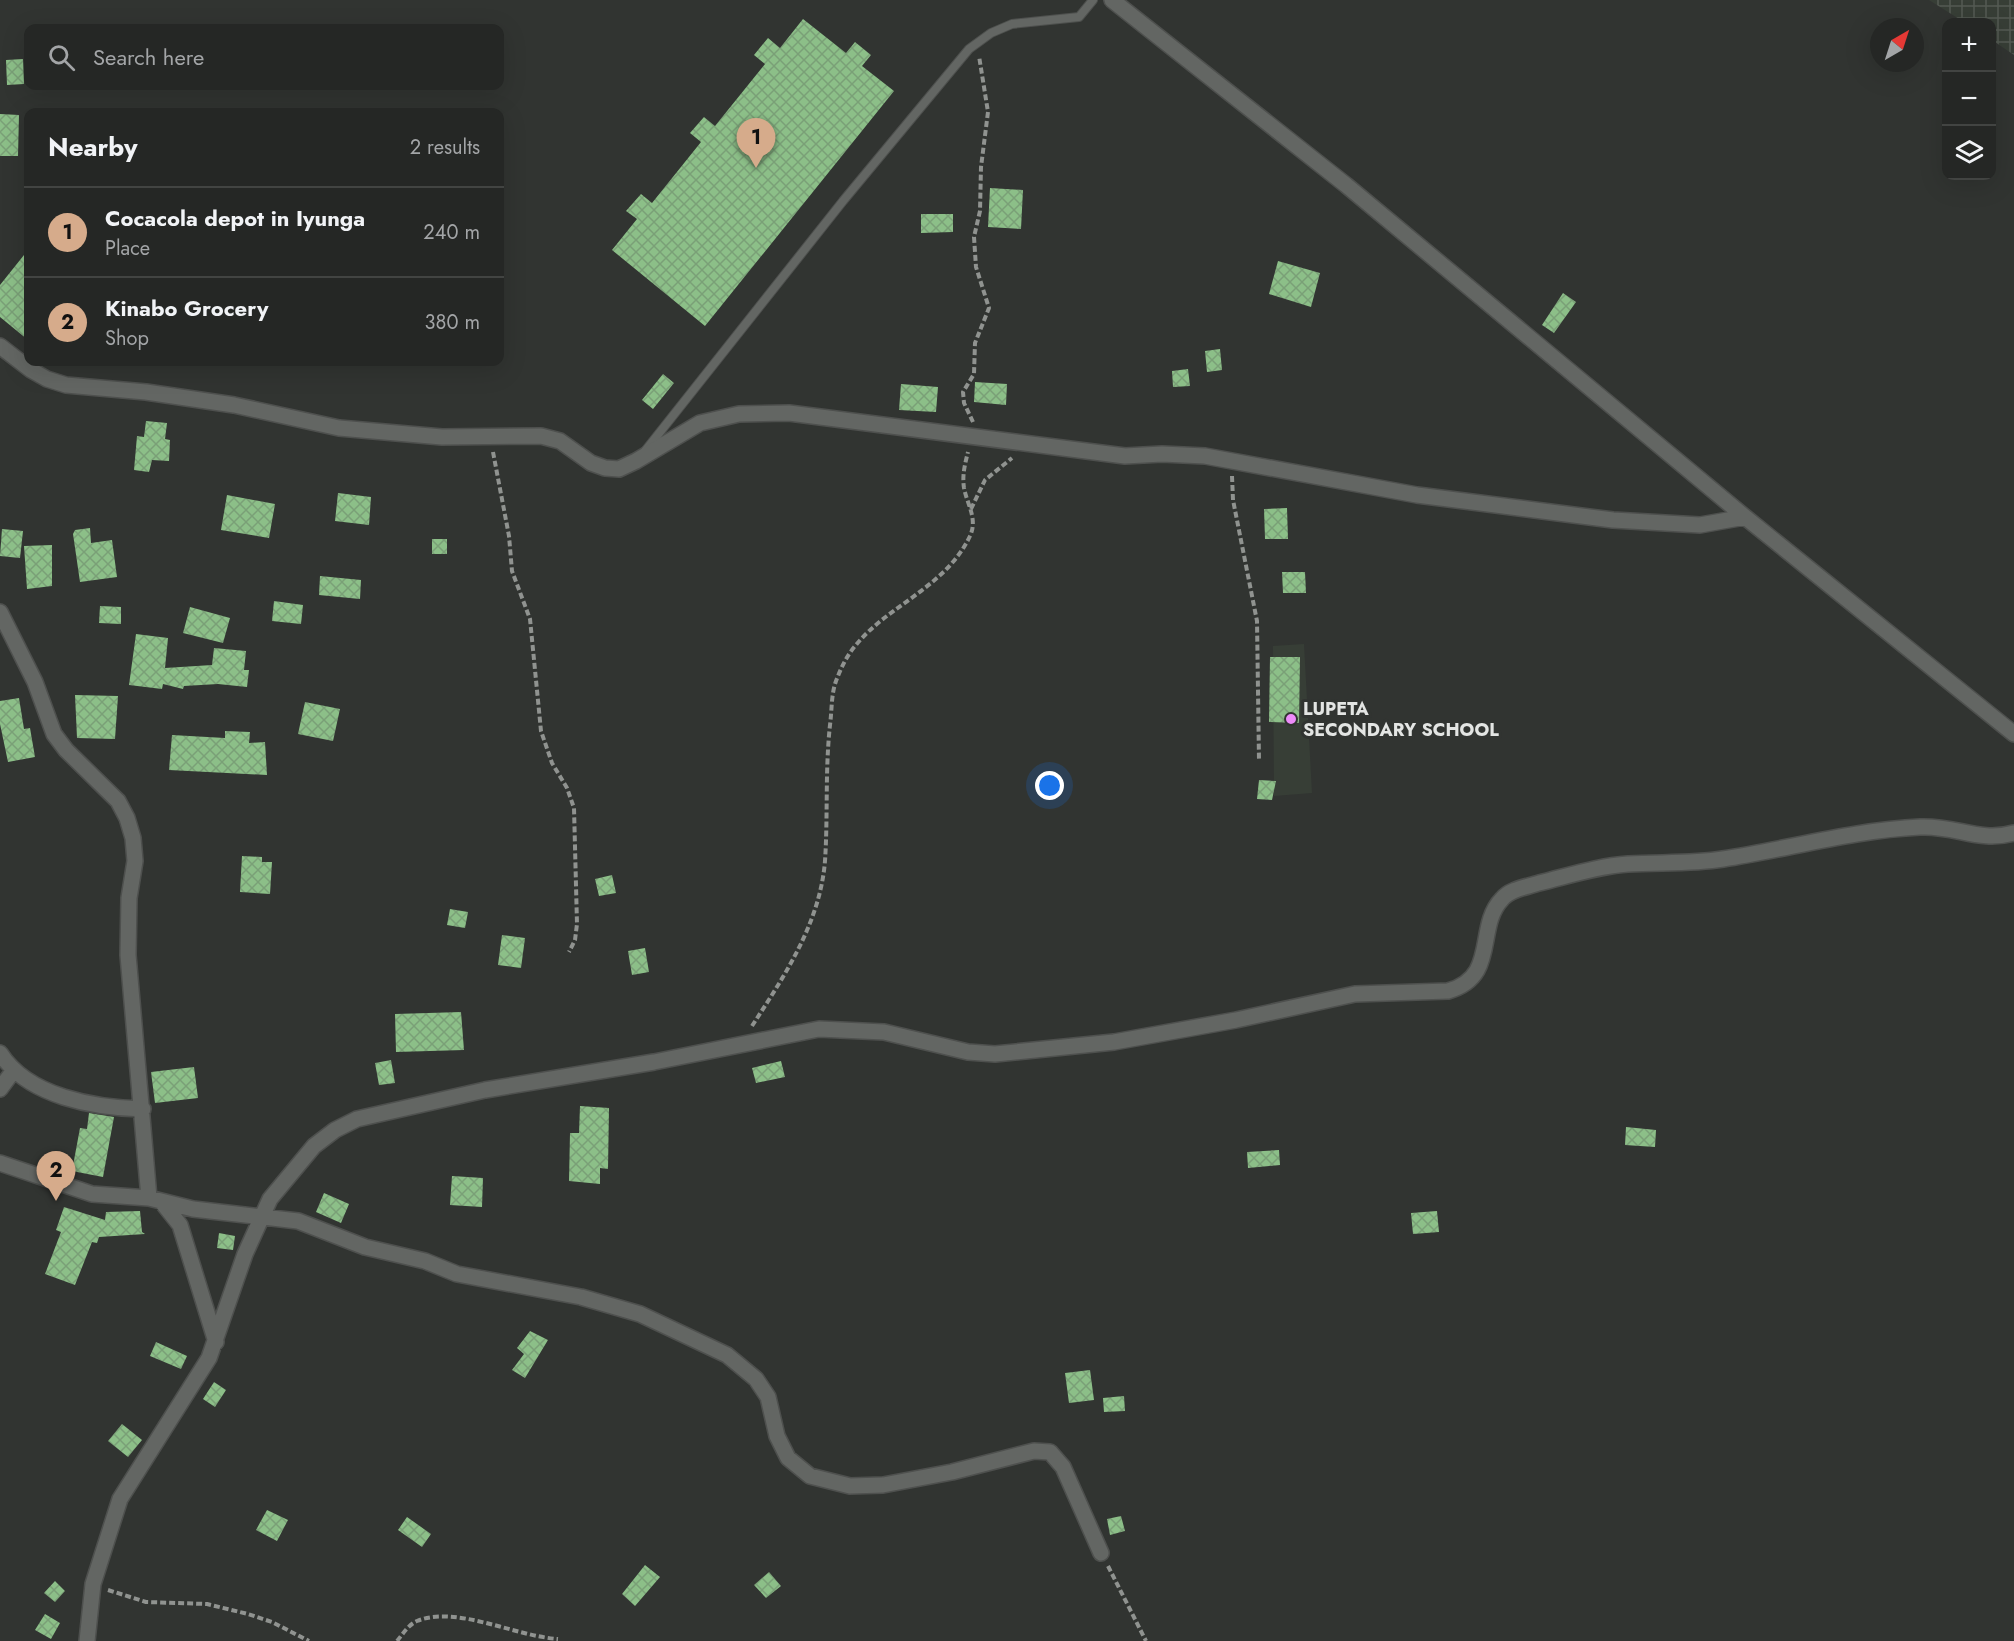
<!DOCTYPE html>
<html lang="en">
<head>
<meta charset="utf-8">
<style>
	:root { --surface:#252725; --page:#313332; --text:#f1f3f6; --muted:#a3a5a7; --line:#424442; --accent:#d6ab8b }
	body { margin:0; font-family:Jost,sans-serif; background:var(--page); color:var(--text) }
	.controls { position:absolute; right:18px; top:18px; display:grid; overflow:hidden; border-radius:12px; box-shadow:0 6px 24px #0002 }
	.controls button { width:54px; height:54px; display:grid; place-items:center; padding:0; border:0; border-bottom:2px solid var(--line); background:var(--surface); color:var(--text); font:30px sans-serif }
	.compass { position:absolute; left:1870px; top:18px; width:54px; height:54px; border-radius:50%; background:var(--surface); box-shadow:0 6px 24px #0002; rotate:39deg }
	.you { position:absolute; left:1050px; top:786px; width:21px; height:21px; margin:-15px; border:4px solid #fff; border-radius:50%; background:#1a73e8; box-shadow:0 0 0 9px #1a73e833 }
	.badge { display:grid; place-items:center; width:39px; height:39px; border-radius:50%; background:var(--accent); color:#111; font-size:20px; font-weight:700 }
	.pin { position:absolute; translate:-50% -50px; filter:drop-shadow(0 2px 3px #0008) }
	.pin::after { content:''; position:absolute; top:32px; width:21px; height:18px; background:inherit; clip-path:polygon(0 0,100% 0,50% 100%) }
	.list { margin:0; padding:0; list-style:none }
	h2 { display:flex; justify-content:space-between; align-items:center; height:78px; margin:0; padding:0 24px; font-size:26px }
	h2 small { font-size:20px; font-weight:400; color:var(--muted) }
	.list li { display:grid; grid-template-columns:39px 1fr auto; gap:18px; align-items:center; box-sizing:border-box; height:90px; padding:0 24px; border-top:2px solid var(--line) }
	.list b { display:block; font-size:22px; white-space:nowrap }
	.list p { margin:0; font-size:20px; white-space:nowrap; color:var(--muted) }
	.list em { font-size:20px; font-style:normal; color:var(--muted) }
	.icon { flex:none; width:33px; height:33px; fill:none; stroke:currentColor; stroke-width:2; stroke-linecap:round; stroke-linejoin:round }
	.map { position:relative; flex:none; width:2014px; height:1641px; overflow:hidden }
	.search { position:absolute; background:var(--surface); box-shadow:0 6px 24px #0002; left:24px; top:24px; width:480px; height:66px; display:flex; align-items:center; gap:15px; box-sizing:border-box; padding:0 21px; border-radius:12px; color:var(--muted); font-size:22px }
	.panel { position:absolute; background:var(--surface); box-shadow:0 6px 24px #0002; left:24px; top:108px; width:480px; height:258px; border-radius:12px }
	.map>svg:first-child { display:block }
	.built { fill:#373e36 }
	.industrial { fill:url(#industrial-grid) }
	.building { fill:url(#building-cross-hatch) }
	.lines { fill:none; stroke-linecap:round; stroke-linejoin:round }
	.service-casing { stroke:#4e504e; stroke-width:10 }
	.minor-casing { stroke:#4e504e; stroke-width:18 }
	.path { stroke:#909390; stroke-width:4; stroke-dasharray:6 3; stroke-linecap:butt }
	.service { stroke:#636663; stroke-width:8 }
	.minor { stroke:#636663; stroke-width:15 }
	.poi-dot { fill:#ed8cf9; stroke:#313431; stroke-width:2 }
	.labels { text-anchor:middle; stroke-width:6; stroke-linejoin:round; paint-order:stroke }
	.poi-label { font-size:18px; font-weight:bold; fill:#e3e5e3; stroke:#313431; text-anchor:start }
</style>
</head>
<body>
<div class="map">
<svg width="2014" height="1641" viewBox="0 0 2014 1641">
	<defs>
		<pattern id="industrial-grid" width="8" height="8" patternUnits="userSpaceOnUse" patternTransform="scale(1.5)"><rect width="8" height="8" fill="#373e36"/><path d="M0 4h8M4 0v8" fill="none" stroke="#545a53"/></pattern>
		<pattern id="building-cross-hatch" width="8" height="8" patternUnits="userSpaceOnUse" patternTransform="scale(1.5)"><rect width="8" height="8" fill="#8cbf88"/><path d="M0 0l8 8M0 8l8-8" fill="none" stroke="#7aa077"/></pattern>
	</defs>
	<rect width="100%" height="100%" fill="#313431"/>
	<path class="built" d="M1304 644 1312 793 1274 796 1273 646Z"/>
	<path class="industrial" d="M1929 0H2014V55L1992 40V22H1964Z"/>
	<path class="building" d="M803 19 846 53 855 42 871 55 862 66 894 91 705 326 612 250 637 219 626 211 641 194 652 203 701 142 690 133 704 117 715 126 765 64 754 55 768 38 780 48Z
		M23 59 24 84 7 85 6 60Z
		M0 114 19 115 18 156H0Z
		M990 188 1023 190 1021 229 988 227Z
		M921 214H953V232L921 233Z
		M28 250V340L0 317V285Z
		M1278 261 1320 273 1311 307 1269 294Z
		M1563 293 1576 302 1554 333 1542 325Z
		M1220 349 1222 370 1207 372 1205 351Z
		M1188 369 1190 386 1173 387 1172 371Z
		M663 374 674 383 653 409 642 400Z
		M975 382 1007 384 1006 405 974 402Z
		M901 384 938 387 936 412 899 410Z
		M146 421 167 423 165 439 170 440 169 461 152 460 149 472 134 470 137 436 144 437Z
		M338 493 371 497 369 525 335 521Z
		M227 495 275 504 269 538 221 530Z
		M1287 508 1288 539H1265L1264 509Z
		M90 528 91 543 112 540 117 577 80 582 73 534 75 530Z
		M2 529 23 531 20 558 0 556Z
		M432 539H447V554H432Z
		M52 545V586L27 589 24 546Z
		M1282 572H1305L1306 593H1283Z
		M320 576 361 580 360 599 319 595Z
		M274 601 303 605 301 624 272 621Z
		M100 606 121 607V624L99 623Z
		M190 607 230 618 223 643 183 633Z
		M136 634 168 638 165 668 212 665 214 648 246 651 244 670H249L247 687 218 684 184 686 183 689 163 684 162 689 129 685Z
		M1270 657H1300L1299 723 1269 722Z
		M75 695 118 696 115 739 77 738Z
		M19 698 24 729 30 728 35 757 8 762 0 724V701Z
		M305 702 340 709 333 741 298 734Z
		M225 731 250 732 249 743 265 742 267 775 169 770 172 735 225 738Z
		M1259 780 1276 781 1272 800 1257 799Z
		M242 856 262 857V862H272L270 894 240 892Z
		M612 875 616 893 599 896 595 879Z
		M450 909 468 912 465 928 447 925Z
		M502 935 525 938 521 968 498 965Z
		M645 948 649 972 632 975 628 951Z
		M461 1012 464 1050 396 1052 395 1014Z
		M391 1060 395 1083 379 1085 375 1063Z
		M781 1061 785 1077 756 1083 752 1068Z
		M194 1067 198 1098 155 1103 151 1072Z
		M580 1106 609 1108 608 1169 600 1168V1184L569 1181 570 1133H579Z
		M89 1113 114 1117 103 1177 72 1171 80 1128 87 1129Z
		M1626 1127 1656 1130 1655 1147 1625 1145Z
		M1279 1150 1280 1165 1248 1168 1247 1152Z
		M452 1176 483 1178 482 1207 450 1205Z
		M324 1193 349 1204 341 1223 316 1212Z
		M64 1207 105 1220 106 1212 140 1211 142 1232 145 1234 99 1237 97 1243 92 1242 75 1285 45 1274 61 1232 56 1230Z
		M1437 1211 1439 1232 1413 1234 1411 1213Z
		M219 1233 235 1236 233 1250 217 1248Z
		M530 1331 548 1340 525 1378 512 1370 524 1354 517 1348Z
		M156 1342 187 1356 181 1369 150 1356Z
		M1090 1370 1094 1400 1069 1403 1065 1373Z
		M214 1382 226 1390 215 1407 203 1399Z
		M1124 1396 1125 1411 1104 1412 1103 1398Z
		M122 1424 142 1440 128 1457 108 1441Z
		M267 1510 288 1520 277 1541 256 1530Z
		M1121 1516 1125 1531 1110 1535 1107 1519Z
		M407 1517 431 1534 422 1547 398 1530Z
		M645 1565 660 1577 635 1606 622 1594Z
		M769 1572 781 1586 766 1598 754 1585Z
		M55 1581 65 1591 55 1602 44 1593Z
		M45 1614 60 1623 51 1639 35 1630Z"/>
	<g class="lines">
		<g class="service-casing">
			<path id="service" d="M645 451 843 201 969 49 991 33 1012 24 1079 17 1093 0"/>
		</g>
		<g class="minor-casing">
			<path id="minor" d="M1112 0 1346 185 1745 517 2014 734
				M0 346 31 370 47 379 66 385 146 392 234 405 339 428 442 437 541 436 560 441 591 463 605 468 619 469 636 461 700 423 739 414 789 413 1125 456 1162 454 1205 456 1417 495 1613 520 1700 525 1745 517
				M0 612 35 682 54 734 66 750 118 801 127 818 133 838 135 861 129 898 128 955 149 1198
				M0 1053C28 1097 95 1108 143 1109
				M0 1089 14 1070
				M0 1163 92 1194 149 1198 193 1209 298 1221 365 1247 425 1261 457 1274 581 1297 640 1314 727 1355 756 1379 768 1397 777 1436 788 1458 810 1476 850 1486 883 1485 952 1472 1034 1451 1050 1452 1063 1467 1101 1553
				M161 1201 180 1225 216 1342
				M87 1641 93 1584 120 1499 209 1358 245 1254 270 1199 314 1146 335 1130 357 1119 485 1090 654 1062 819 1029 884 1032 968 1052 995 1054 1114 1042 1236 1020 1355 994 1448 991C1499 977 1475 927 1502 899 1510 889 1527 887 1539 883 1568 876 1598 866 1628 864 1660 862 1691 864 1723 859 1788 849 1854 830 1920 827 1956 825 1979 843 2014 833"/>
		</g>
		<path class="path" d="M973 422 964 403 963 392 974 374 975 343 989 308 976 267 974 237 980 211 981 167 988 112 979 56
			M493 452 509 536 512 571 530 619 541 731 552 763 567 788 574 808 577 924 575 940 569 952
			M1232 476 1233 500 1257 621 1259 760
			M971 509 985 480 1012 458
			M752 1026C785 975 820 923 825 861 828 816 825 771 830 725 832 710 831 695 836 681 841 668 847 655 856 645 887 606 946 587 970 536 978 519 967 504 964 488 962 475 965 464 968 452
			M1108 1566 1146 1641
			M108 1590 146 1602 207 1604 248 1614 272 1622 309 1641
			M397 1641C403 1634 408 1625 417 1621 456 1605 514 1636 558 1639"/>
		<use href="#service" class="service"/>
		<use href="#minor" class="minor"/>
	</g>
	<circle class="poi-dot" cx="1291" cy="719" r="6"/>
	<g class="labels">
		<g class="poi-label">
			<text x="1303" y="715">LUPETA<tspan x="1303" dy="21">SECONDARY SCHOOL</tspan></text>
		</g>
	</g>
</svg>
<div class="controls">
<button>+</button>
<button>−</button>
<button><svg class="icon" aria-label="layers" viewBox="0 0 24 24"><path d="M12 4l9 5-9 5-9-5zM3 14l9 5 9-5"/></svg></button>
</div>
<svg class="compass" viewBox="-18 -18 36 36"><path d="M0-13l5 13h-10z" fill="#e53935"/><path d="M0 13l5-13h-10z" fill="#a3a5a7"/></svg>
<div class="you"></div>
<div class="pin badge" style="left:756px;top:168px">1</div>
<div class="pin badge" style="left:56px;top:1201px">2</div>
<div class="search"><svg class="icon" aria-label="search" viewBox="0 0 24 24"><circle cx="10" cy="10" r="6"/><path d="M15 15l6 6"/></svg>Search here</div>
<section class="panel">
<h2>Nearby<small>2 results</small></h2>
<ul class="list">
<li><span class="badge">1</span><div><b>Cocacola depot in Iyunga</b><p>Place</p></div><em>240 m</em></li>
<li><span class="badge">2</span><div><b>Kinabo Grocery</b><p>Shop</p></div><em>380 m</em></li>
</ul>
</section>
</div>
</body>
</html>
